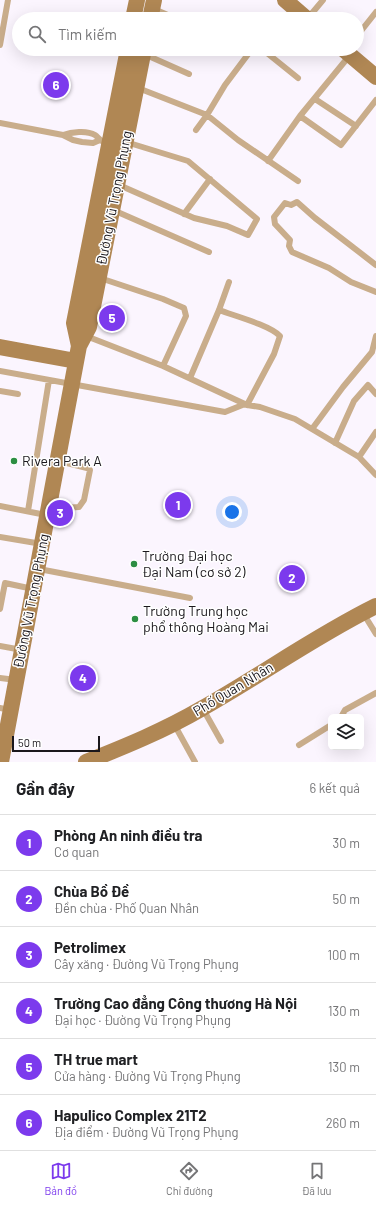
<!DOCTYPE html>
<html lang="vi">
<head>
<meta charset="utf-8">
<style>
	:root { --surface:#fff; --page:#f2f2f2; --text:#202124; --muted:#757577; --line:#e0e0e0; --accent:#7c3aed }
	body { margin:0; font-family:Barlow,sans-serif; background:var(--page); color:var(--text) }
	.controls { position:absolute; right:12px; bottom:12px; display:grid; overflow:hidden; border-radius:6px; box-shadow:0 4px 16px #0002 }
	.controls button { width:36px; height:36px; display:grid; place-items:center; padding:0; border:0; border-bottom:1px solid var(--line); background:var(--surface); color:var(--text); font:20px sans-serif }
	.scale { position:absolute; left:12px; bottom:10px; width:88px; box-sizing:border-box; padding-left:4px; border:2px solid #1a171c; border-top:0; font-size:11px; line-height:14px; white-space:nowrap; color:#1a171c; -webkit-text-stroke:3px #fff; paint-order:stroke }
	.you { position:absolute; left:232px; top:512px; width:14px; height:14px; margin:-10px; border:3px solid #fff; border-radius:50%; background:#1a73e8; box-shadow:0 0 0 6px #1a73e833 }
	.badge { display:grid; place-items:center; width:26px; height:26px; border-radius:50%; background:var(--accent); color:#fff; font-size:13px; font-weight:700 }
	.pin { position:absolute; translate:-50% -50%; border:2px solid #fff; box-shadow:0 1px 4px #0006 }
	.list { margin:0; padding:0; list-style:none }
	h2 { display:flex; justify-content:space-between; align-items:center; height:52px; margin:0; padding:0 16px; font-size:17px }
	h2 small { font-size:13px; font-weight:400; color:var(--muted) }
	.list li { display:grid; grid-template-columns:26px 1fr auto; gap:12px; align-items:center; box-sizing:border-box; height:56px; padding:0 16px; border-top:1px solid var(--line) }
	.list b { display:block; font-size:15px; white-space:nowrap }
	.list p { margin:0; font-size:13px; white-space:nowrap; color:var(--muted) }
	.list em { font-size:13px; font-style:normal; color:var(--muted) }
	.icon { flex:none; width:22px; height:22px; fill:none; stroke:currentColor; stroke-width:2; stroke-linecap:round; stroke-linejoin:round }
	.map { position:relative; flex:none; width:376px; height:762px; overflow:hidden }
	.search { position:absolute; background:var(--surface); box-shadow:0 4px 16px #0002; left:12px; right:12px; top:12px; height:44px; display:flex; align-items:center; gap:10px; box-sizing:border-box; padding:0 14px; border-radius:22px; color:var(--muted); font-size:15px }
	.sheet { height:388px; background:var(--surface) }
	nav { display:flex; justify-content:space-around; align-items:center; box-sizing:border-box; height:56px; border-top:1px solid var(--line); background:var(--surface); font-size:11px; color:var(--muted) }
	nav a { display:grid; justify-items:center; gap:2px }
	nav .on { color:var(--accent) }
	.map>svg:first-child { display:block }
	.lines { fill:none; stroke-linecap:round; stroke-linejoin:round }
	.lane { stroke:#c9ad8b; stroke-width:6 }
	.secondary { stroke:#b08754; stroke-width:16 }
	.poi-dot { fill:#2c8e42; stroke:#fff; stroke-width:1.5 }
	.labels { text-anchor:middle; stroke-width:3; stroke-linejoin:round; paint-order:stroke }
	.street-label { font-size:14px; fill:#1a171c; stroke:#fff }
	.poi-label { font-size:14px; fill:#1a171c; stroke:#fff; text-anchor:start }
</style>
</head>
<body>
<div class="map">
<svg width="376" height="762" viewBox="0 0 376 762">
	<rect width="100%" height="100%" fill="#fbf5fe"/>
	<g class="lines">
		<path class="lane" d="M154 9 177 19
			M308 18 323 0
			M357 36 376 12
			M0 45 8 0
			M262 49 298 78
			M144 54 189 74
			M138 88 207 115 238 140 298 181
			M315 99 356 126
			M300 116 341 145 376 100
			M0 123 63 135 73 140 82 142 93 143 100 140
			M196 130 207 115 225 85 252 49
			M63 135C71 132 87 130 95 135 98 137 98 139 102 141
			M268 161 300 116 350 55
			M119 185 194 218 227 226 248 235 257 219 188 161 126 142
			M113 210 209 252
			M184 214 210 179
			M376 265 315 218 297 202 291 205 285 203 274 217 275 224 290 240 289 246 292 252 329 268 351 282 376 292
			M100 278 163 299 184 308 186 316 163 366
			M219 310C235 316 269 325 280 336L274 354 247 405
			M86 336 163 366 247 405 260 407 295 419 359 457 376 475
			M0 371 225 412 245 404
			M190 378 219 310 229 282
			M0 391 18 394
			M312 429 343 387 372 352 376 336
			M335 443 354 401 368 385 376 394
			M359 457 376 432
			M0 506 46 515
			M48 509 79 507 84 500 90 470 87 468 59 461
			M28 511 49 380
			M0 537 42 544
			M39 569 190 598
			M0 609 5 583 33 589
			M363 613 376 634
			M0 646 22 650
			M0 678 16 680
			M0 708 10 710
			M203 709 221 741
			M341 717 345 710 376 693
			M174 724 195 762
			M299 745 331 725"/>
		<path class="secondary" d="M285 0 307 19
			M133 19 137 0
			M150 19 154 0
			M343 49 376 77
			M79 346 74 323 128 49
			M0 347 76 361
			M1 762 79 346 89 327 144 49
			M86 762C126 746 163 731 201 709 260 676 315 636 376 606"/>
	</g>
	<g class="poi-dot">
		<circle cx="14" cy="461" r="4"/>
		<circle cx="134" cy="564" r="4"/>
		<circle cx="135" cy="619" r="4"/>
	</g>
	<g class="labels">
		<g class="street-label">
			<text transform="translate(114 198) rotate(-79)" y="5">Đường Vũ Trọng Phụng</text>
			<text transform="translate(31 601) rotate(-79)" y="5">Đường Vũ Trọng Phụng</text>
			<text transform="translate(233 689) rotate(-31)" y="5">Phố Quan Nhân</text>
		</g>
		<g class="poi-label">
			<text x="22" y="466">Rivera Park A</text>
			<text x="142" y="561">Trường Đại học<tspan x="142" dy="16">Đại Nam (cơ sở 2)</tspan></text>
			<text x="143" y="616">Trường Trung học<tspan x="143" dy="16">phổ thông Hoàng Mai</tspan></text>
		</g>
	</g>
</svg>
<div class="controls">
<button><svg class="icon" aria-label="layers" viewBox="0 0 24 24"><path d="M12 4l9 5-9 5-9-5zM3 14l9 5 9-5"/></svg></button>
</div>
<div class="scale">50 m</div>
<div class="you"></div>
<div class="pin badge" style="left:178px;top:505px">1</div>
<div class="pin badge" style="left:292px;top:578px">2</div>
<div class="pin badge" style="left:60px;top:513px">3</div>
<div class="pin badge" style="left:83px;top:678px">4</div>
<div class="pin badge" style="left:112px;top:318px">5</div>
<div class="pin badge" style="left:56px;top:85px">6</div>
<div class="search"><svg class="icon" aria-label="search" viewBox="0 0 24 24"><circle cx="10" cy="10" r="6"/><path d="M15 15l6 6"/></svg>Tìm kiếm</div>
</div>
<section class="sheet">
<h2>Gần đây<small>6 kết quả</small></h2>
<ul class="list">
<li><span class="badge">1</span><div><b>Phòng An ninh điều tra</b><p>Cơ quan</p></div><em>30 m</em></li>
<li><span class="badge">2</span><div><b>Chùa Bồ Đề</b><p>Đền chùa · Phố Quan Nhân</p></div><em>50 m</em></li>
<li><span class="badge">3</span><div><b>Petrolimex</b><p>Cây xăng · Đường Vũ Trọng Phụng</p></div><em>100 m</em></li>
<li><span class="badge">4</span><div><b>Trường Cao đẳng Công thương Hà Nội</b><p>Đại học · Đường Vũ Trọng Phụng</p></div><em>130 m</em></li>
<li><span class="badge">5</span><div><b>TH true mart</b><p>Cửa hàng · Đường Vũ Trọng Phụng</p></div><em>130 m</em></li>
<li><span class="badge">6</span><div><b>Hapulico Complex 21T2</b><p>Địa điểm · Đường Vũ Trọng Phụng</p></div><em>260 m</em></li>
</ul>
</section>
<nav>
<a class="on"><svg class="icon" aria-label="map" viewBox="0 0 24 24"><path d="M3 6l6-2 6 2 6-2v14l-6 2-6-2-6 2zM9 4v14M15 6v14"/></svg>Bản đồ</a>
<a><svg class="icon" aria-label="directions" viewBox="0 0 24 24"><path d="M12 3l9 9-9 9-9-9zM9 14v-3h6M13 9l2 2-2 2"/></svg>Chỉ đường</a>
<a><svg class="icon" aria-label="saved" viewBox="0 0 24 24"><path d="M7 4h10v16l-5-4-5 4z"/></svg>Đã lưu</a>
</nav>
</body>
</html>
